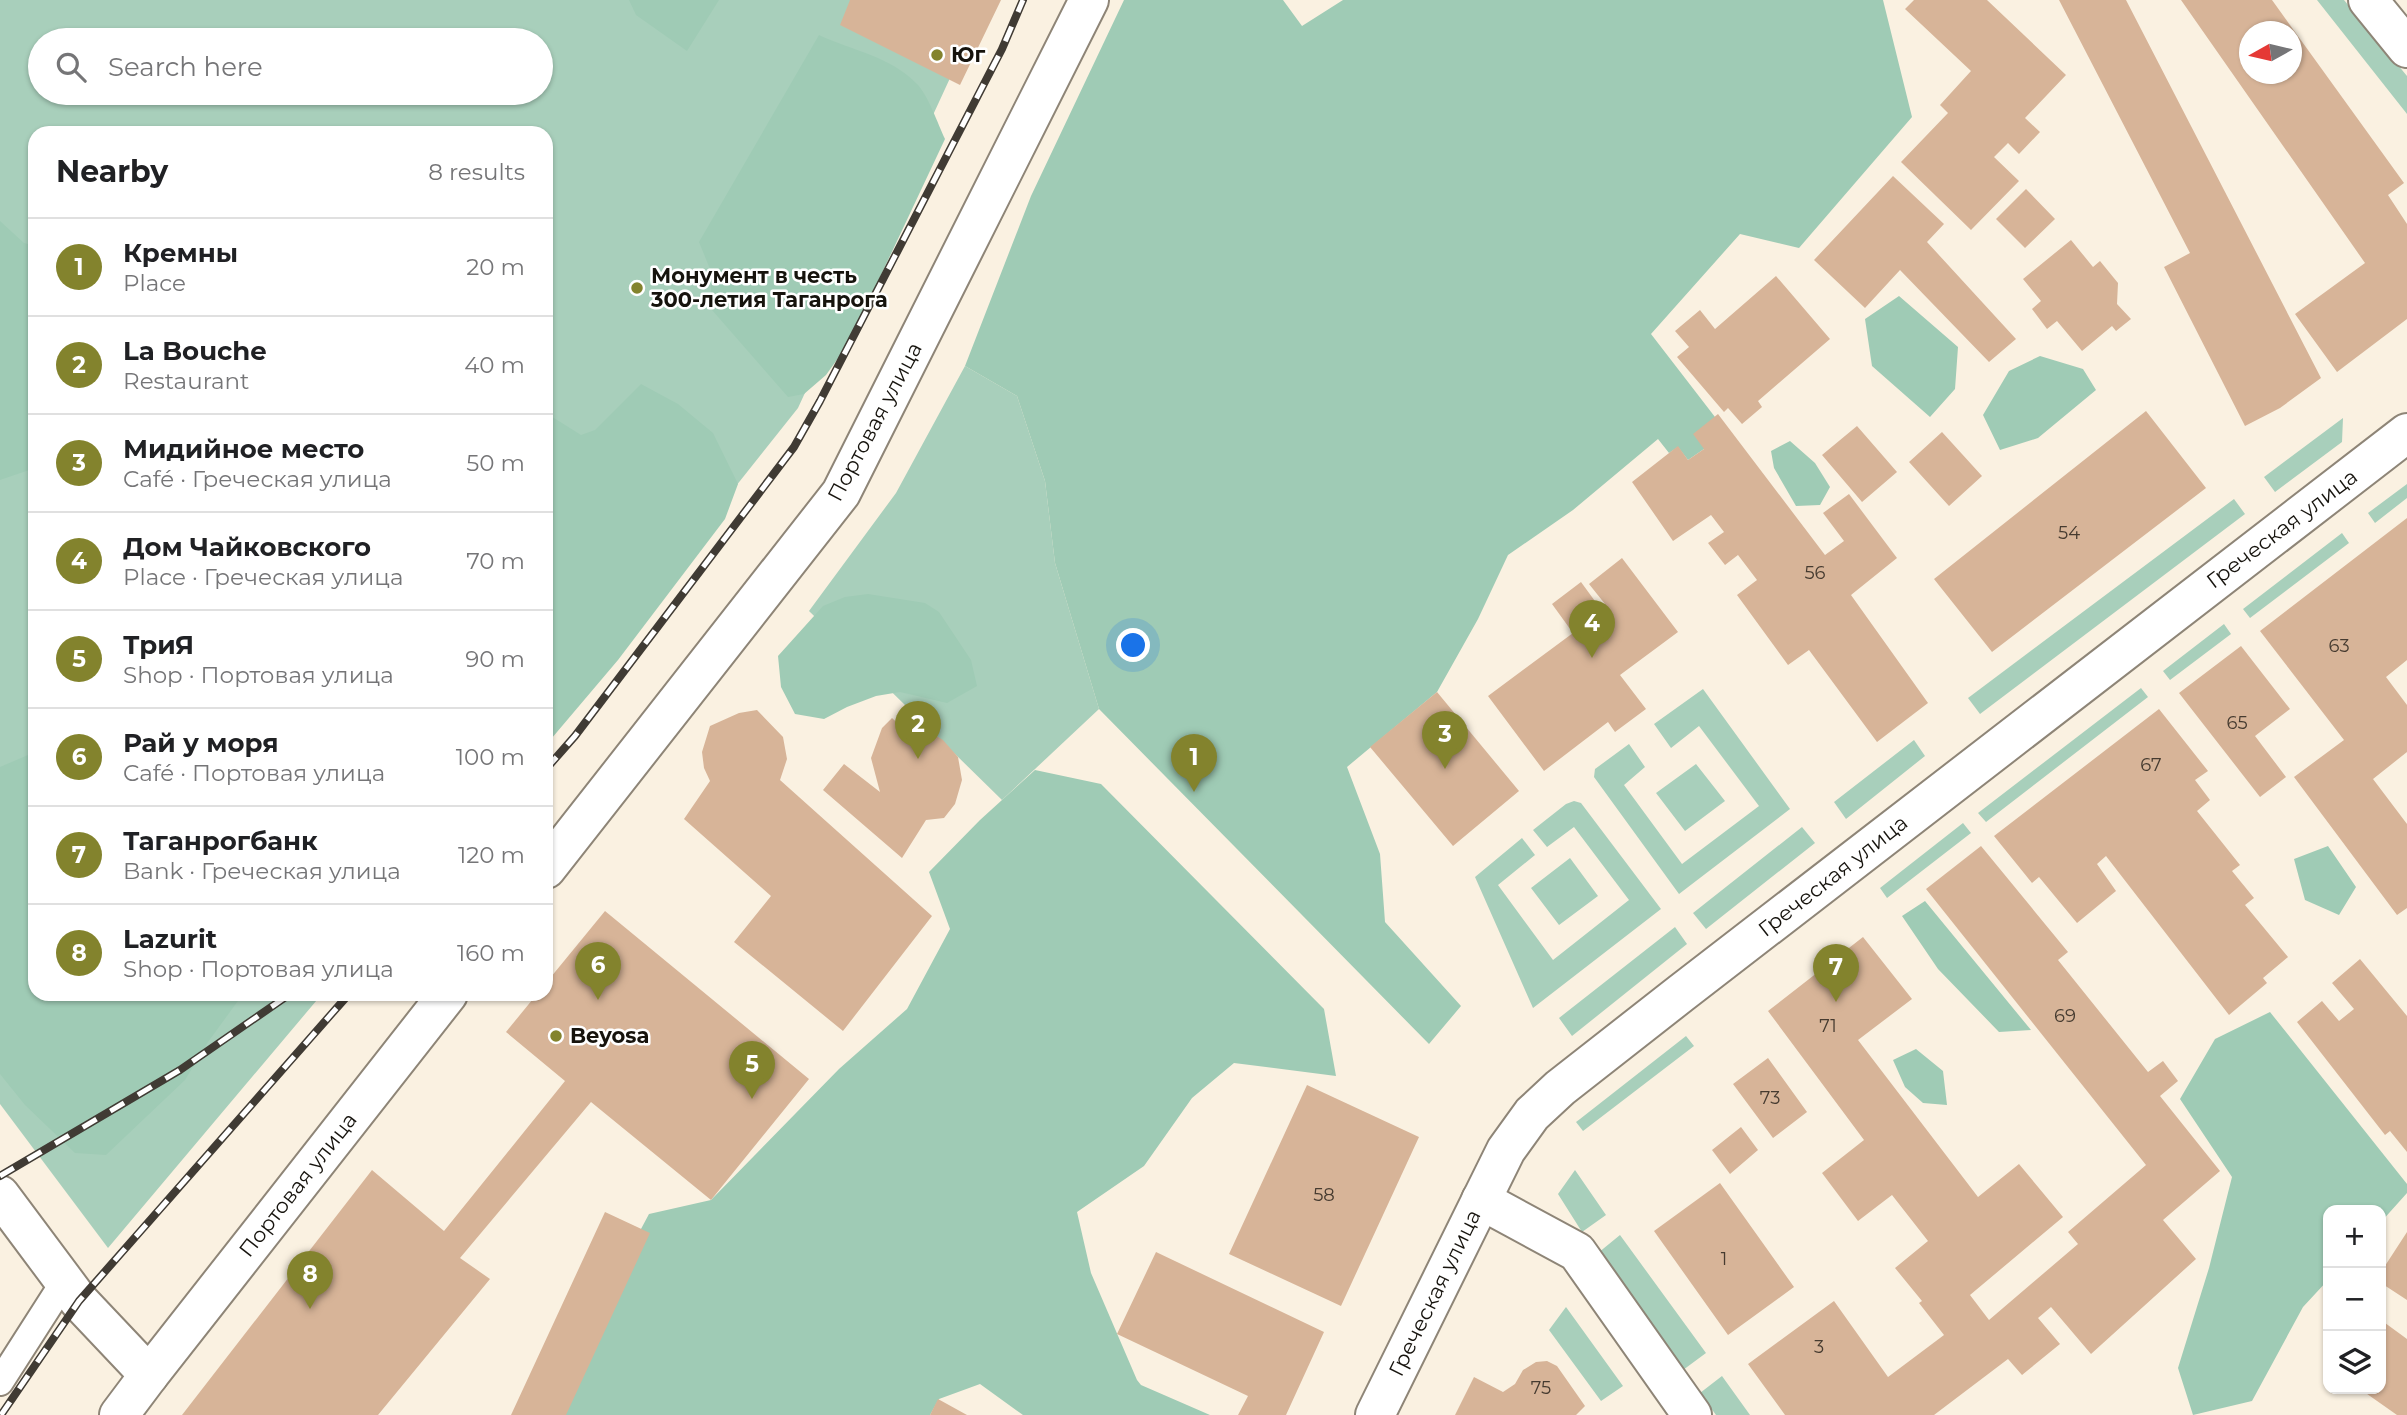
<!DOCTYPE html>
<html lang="en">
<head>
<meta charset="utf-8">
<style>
	:root { --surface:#fff; --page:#f2f2f2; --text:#202124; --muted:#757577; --line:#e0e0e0; --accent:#83832d }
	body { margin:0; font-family:Montserrat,sans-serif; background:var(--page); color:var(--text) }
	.controls { position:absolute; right:21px; bottom:21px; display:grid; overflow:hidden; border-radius:14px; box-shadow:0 2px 5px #0004 }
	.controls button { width:63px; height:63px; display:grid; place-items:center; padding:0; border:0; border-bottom:2px solid var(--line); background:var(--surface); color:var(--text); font:35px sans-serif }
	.compass { position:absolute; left:2239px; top:21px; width:63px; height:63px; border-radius:50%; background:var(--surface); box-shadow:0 2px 5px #0004; rotate:262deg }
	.you { position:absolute; left:1134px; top:646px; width:24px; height:24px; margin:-18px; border:5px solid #fff; border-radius:50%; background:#1a73e8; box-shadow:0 0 0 10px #1a73e833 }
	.badge { display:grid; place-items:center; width:46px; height:46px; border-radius:50%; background:var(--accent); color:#fff; font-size:23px; font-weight:700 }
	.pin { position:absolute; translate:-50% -58px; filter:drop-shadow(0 2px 4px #0008) }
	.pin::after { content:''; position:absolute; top:37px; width:24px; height:21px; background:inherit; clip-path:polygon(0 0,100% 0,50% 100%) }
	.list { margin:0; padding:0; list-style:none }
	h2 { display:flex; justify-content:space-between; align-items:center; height:91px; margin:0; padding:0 28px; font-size:30px }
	h2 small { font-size:23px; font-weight:400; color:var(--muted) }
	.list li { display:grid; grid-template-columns:46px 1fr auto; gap:21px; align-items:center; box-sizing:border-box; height:98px; padding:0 28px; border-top:2px solid var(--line) }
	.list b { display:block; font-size:26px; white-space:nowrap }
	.list p { margin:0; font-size:23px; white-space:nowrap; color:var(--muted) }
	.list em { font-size:23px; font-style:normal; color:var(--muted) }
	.icon { flex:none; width:38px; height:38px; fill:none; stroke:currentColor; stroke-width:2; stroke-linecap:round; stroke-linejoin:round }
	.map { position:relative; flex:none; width:2407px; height:1415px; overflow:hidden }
	.search { position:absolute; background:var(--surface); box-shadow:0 2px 5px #0004; left:28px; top:28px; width:525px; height:77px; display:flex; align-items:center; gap:18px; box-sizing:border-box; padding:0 24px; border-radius:38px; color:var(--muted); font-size:26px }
	.panel { position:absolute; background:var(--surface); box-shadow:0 2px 5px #0004; left:28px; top:126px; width:525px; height:875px; border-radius:21px }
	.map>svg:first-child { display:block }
	.green { fill:#a8cfbb; fill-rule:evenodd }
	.forest { fill:#9fcbb5 }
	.building { fill:#d7b498; fill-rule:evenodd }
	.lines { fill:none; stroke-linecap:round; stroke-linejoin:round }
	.service-casing { stroke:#8e8577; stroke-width:30 }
	.minor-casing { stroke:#8e8577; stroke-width:42 }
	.tertiary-casing { stroke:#8e8577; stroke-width:42 }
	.secondary-casing { stroke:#8e8577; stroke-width:42 }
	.service { stroke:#fff; stroke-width:26 }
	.minor { stroke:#fff; stroke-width:38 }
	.tertiary { stroke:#fff; stroke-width:38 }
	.secondary { stroke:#fff; stroke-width:38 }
	.rail-casing { stroke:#403b34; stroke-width:8 }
	.rail { stroke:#fff; stroke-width:5; stroke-dasharray:16; stroke-linecap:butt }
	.poi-dot { fill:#83832d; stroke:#fff; stroke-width:2.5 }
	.labels { text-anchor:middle; stroke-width:5; stroke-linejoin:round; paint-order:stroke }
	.number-label { font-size:18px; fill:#463b30 }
	.poi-label { font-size:21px; font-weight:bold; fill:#16130d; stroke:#fff; text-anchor:start }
	.street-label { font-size:21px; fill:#16130d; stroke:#fff }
</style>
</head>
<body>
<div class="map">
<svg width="2407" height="1415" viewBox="0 0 2407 1415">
	<rect width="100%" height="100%" fill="#faf1e1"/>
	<path class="green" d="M0 0H986L798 408 546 725V133H35V994H322L108 1248 0 1104ZM40 40H541V93H40Z
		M2317 0H2344L2407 76V114Z
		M965 366 1017 396 1045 481 1055 563 1099 709 1002 800 809 611 896 493Z
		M2343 418 2342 442 2275 492 2264 477Z
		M2407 484V498L2375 523 2368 513Z
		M2234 499 2245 514 1980 714 1968 698Z
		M2342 533 2349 543 2250 618 2243 609Z
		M2224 624 2231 634 2170 680 2163 671Z
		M2141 688 2148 697 1986 822 1978 813Z
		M1703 689 1790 809 1679 894 1594 777 1595 769 1629 744 1645 767 1624 785 1682 864 1759 806 1699 726 1671 748 1654 724Z
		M1914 740 1925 756 1846 819 1834 802Z
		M1696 764 1725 801 1685 831 1656 793Z
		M1574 801 1581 803 1661 909 1533 1008 1475 877 1522 838 1535 855 1498 885 1553 960 1629 900 1574 827 1547 847 1533 830 1566 804Z
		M1963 823 1971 833 1887 898 1880 888Z
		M1802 827 1815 843 1706 929 1693 913Z
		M1570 858 1598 896 1559 925 1531 888Z
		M1675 927 1687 944 1572 1036 1559 1018Z
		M1686 1036 1694 1046 1583 1131 1576 1122 1580 1119Z
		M1575 1170 1606 1215 1582 1232 1558 1194Z
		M1620 1235 1706 1353 1683 1370 1598 1253Z
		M1566 1307 1623 1386 1601 1401 1549 1330Z
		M1722 1376 1750 1415H1716L1700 1393Z"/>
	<path class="forest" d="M629 0H719L687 51 636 15Z
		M1124 0H1283L1302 26 1343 0H1883L1912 117 1799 248 1740 234 1651 334 1715 417 1704 449 1688 460 1678 447 1669 453 1658 439 1573 510 1508 555 1478 619 1437 692 1347 767 1380 854 1385 922 1461 1006 1429 1044 1099 709 1055 563 1045 481 1017 396 965 366 1031 196Z
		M819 35C853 51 890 56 917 84 928 95 938 124 945 139L849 343 826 375 804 394 788 397 712 310 710 269 699 242Z
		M0 221 24 243 35 246V468L0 480Z
		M1899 296 1958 347 1955 389 1930 417 1872 366 1865 319Z
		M2040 356 2083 369 2096 390 2038 438 2000 450 1983 415 2009 371Z
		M641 384 678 404 713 433 738 484 725 519 618 660 546 745V413L581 435 595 430Z
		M1790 441 1815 463 1830 487 1820 505 1796 506 1774 468 1771 451Z
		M868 594 925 603 939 612 971 660 977 686 947 703 900 692 876 696 847 707 824 719 795 714 781 687 778 656 823 606 845 597Z
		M35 752V994H243L208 1042 185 1080 106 1155 75 1153 25 1105 0 1074V767Z
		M1035 770 1101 784 1324 1009 1336 1076 1234 1063 1192 1098 1144 1166 1077 1212 1091 1273 1137 1380 1141 1385 1210 1415H1023L980 1384 939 1399 930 1415H550L626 1257 649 1214 711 1200 839 1069 907 1009 950 929 929 872 980 820Z
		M2328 846 2356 887 2339 915 2305 900 2294 859Z
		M1925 901 2031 1030 1999 1032 1938 969 1902 916Z
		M2270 1012 2407 1184V1193L2381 1222V1210H2328V1280L2303 1307 2252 1401 2193 1415 2178 1368 2209 1268 2232 1177 2180 1099 2215 1039Z
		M1916 1049 1943 1071 1947 1105 1923 1103 1905 1087 1893 1060Z"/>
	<path class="building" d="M850 0H1001L960 85 840 25Z
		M1914 0H1987L2066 75 2025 118 2040 132 2019 154 2008 143 1994 157 2019 181 1971 230 1901 162 1948 113 1940 105 1971 71 1905 9Z
		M2059 0H2126L2321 378 2280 408 2245 426 2164 267 2190 253Z
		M2181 0H2272L2404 183 2388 195 2407 224V319L2337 372 2295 314 2365 263ZM2250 32H2292V74H2250Z
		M1893 176 1944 224 1927 242 2016 339 1989 362 1900 270 1865 308 1814 260Z
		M2026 189 2055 219 2025 248 1996 219Z
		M2071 240 2093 267 2100 261 2118 283 2117 304 2131 319 2116 331 2112 326 2082 351 2057 321 2047 329 2032 309 2041 301 2023 279Z
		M1776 276 1830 339 1758 401 1762 407 1742 424 1728 408 1724 412 1677 357 1689 347 1675 331 1700 310 1715 329Z
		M2146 411 2206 488 1992 652 1934 579Z
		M1718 414 1825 555 1844 541 1823 513 1849 494 1897 558 1851 595 1928 703 1877 742 1809 650 1788 665 1737 595 1757 580 1738 555 1725 565 1708 543 1724 532 1711 515 1673 541 1632 482 1678 446 1688 460 1704 449 1693 434Z
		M1857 426 1897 472 1862 502 1822 455Z
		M1942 432 1982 476 1949 506 1909 462Z
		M2407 518V660L2386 677 2407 705V752L2373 779 2407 824V908L2397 915 2294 777 2344 740 2260 631Z
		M1622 558 1678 632 1620 675 1646 709 1615 732 1608 722 1544 771 1488 696 1573 633 1552 604 1581 582 1600 608 1605 604 1589 584Z
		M2241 646 2290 709 2255 736 2286 777 2260 797 2179 693Z
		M1437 692 1519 791 1453 846 1370 747Z
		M2159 709 2208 771 2195 780 2210 800 2197 811 2240 865 2232 871 2254 898 2245 905 2288 957 2263 978 2267 983 2229 1015 2106 856 2097 864 2116 891 2077 923 2039 877 2032 883 1994 836Z
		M757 710 783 737 787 759 780 780 932 916 843 1031 734 942 771 896 684 819 710 781 704 768 702 752 710 726 739 713Z
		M892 718 917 741 930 732 943 740 958 757 962 780 955 804 944 818 926 820 902 858 823 790 844 764 880 792 871 758 882 728Z
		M1981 846 2068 952 2058 960 2148 1072 2163 1061 2178 1081 2160 1096 2220 1171 2163 1220 2196 1259 2091 1354 2051 1307 2038 1318 2060 1344 2022 1375 2008 1359 1934 1415H1785L1748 1364 1834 1301 1888 1377 1944 1335 1919 1303 1922 1301 1895 1268 1928 1241 1892 1195 1858 1221 1822 1173 1864 1140 1768 1011 1863 937 1912 999 1858 1040 1978 1197 2019 1164 2063 1217 1970 1295 1989 1320 2078 1244 2068 1232 2146 1165 1926 889Z
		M605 911 809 1079 711 1200 591 1102 460 1258 490 1279 378 1415H182L372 1170 444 1231 565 1081 506 1032 537 994H546V983Z
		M2360 959 2407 1016V1152L2390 1131 2385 1135 2297 1022 2322 1001 2339 1021 2354 1009 2332 983Z
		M1768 1058 1807 1112 1773 1138 1733 1084Z
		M1307 1085 1419 1137 1341 1306 1229 1254Z
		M1741 1127 1758 1150 1730 1174 1712 1150Z
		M1720 1183 1794 1287 1728 1335 1654 1231Z
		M605 1212 650 1233 566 1415H511Z
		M2407 1232V1300L2381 1283V1272Z
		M1156 1252 1324 1332 1286 1415H1238L1248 1396 1117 1334Z
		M2381 1320 2407 1339V1415H2397L2360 1389H2381Z
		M1547 1361 1557 1366 1585 1406 1576 1415H1455L1474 1377 1503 1392 1515 1384 1523 1370 1536 1362Z
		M938 1399 967 1415H930Z"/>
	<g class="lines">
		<g class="service-casing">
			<path id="service" d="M0 1382 64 1282"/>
		</g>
		<g class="minor-casing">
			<path id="minor" d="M2368 0 2407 48
				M1481 1200 1577 1252 1692 1415
				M119 1415 149 1375"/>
		</g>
		<g class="tertiary-casing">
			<path id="tertiary" d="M546 869 841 493 1089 0
				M0 1195 79 1301 149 1375 448 994"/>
		</g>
		<g class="secondary-casing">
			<path id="secondary" d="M1375 1415 1506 1150 1532 1114 1560 1088 1680 994 2407 433"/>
		</g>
		<use href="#service" class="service"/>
		<use href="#minor" class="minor"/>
		<use href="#tertiary" class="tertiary"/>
		<use href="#secondary" class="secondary"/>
		<g class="rail-casing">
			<path id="rail" d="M546 769 575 736 794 447 820 401 1002 49 1023 0
				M0 1176 180 1070 290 994
				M1 1415 79 1301 349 994"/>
		</g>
		<use href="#rail" class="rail"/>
	</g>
	<g class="poi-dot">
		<circle cx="937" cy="55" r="7"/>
		<circle cx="637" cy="288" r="7"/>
		<circle cx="556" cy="1036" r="7"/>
	</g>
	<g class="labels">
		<g class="number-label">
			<text x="2069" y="539">54</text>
			<text x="1815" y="579">56</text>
			<text x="2339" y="652">63</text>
			<text x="2237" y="729">65</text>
			<text x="2151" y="771">67</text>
			<text x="2065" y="1022">69</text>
			<text x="1828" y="1032">71</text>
			<text x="1770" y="1104">73</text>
			<text x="1324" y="1201">58</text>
			<text x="1724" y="1265">1</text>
			<text x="1819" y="1353">3</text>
			<text x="1541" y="1394">75</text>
		</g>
		<g class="poi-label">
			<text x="951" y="62">Юг</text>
			<text x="651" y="283">Монумент в честь<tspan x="651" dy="24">300-летия Таганрога</tspan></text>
			<text x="570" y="1043">Beyosa</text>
		</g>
		<g class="street-label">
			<text transform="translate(875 422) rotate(-62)" y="7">Портовая улица</text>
			<text transform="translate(2282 529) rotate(-37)" y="7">Греческая улица</text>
			<text transform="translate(1833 876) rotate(-38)" y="7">Греческая улица</text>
			<text transform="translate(298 1185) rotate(-52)" y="7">Портовая улица</text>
			<text transform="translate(1435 1293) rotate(-64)" y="7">Греческая улица</text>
		</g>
	</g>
</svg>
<div class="controls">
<button>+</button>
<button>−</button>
<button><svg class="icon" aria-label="layers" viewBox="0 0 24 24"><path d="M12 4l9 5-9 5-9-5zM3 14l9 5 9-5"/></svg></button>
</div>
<svg class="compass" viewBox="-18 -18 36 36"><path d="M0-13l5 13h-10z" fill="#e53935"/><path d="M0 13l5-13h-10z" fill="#757577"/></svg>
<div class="you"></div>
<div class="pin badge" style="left:1194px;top:792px">1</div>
<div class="pin badge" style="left:918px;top:759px">2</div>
<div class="pin badge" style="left:1445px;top:769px">3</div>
<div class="pin badge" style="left:1592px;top:658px">4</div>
<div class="pin badge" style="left:752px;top:1099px">5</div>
<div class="pin badge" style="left:598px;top:1000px">6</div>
<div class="pin badge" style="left:1836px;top:1002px">7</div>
<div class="pin badge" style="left:310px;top:1309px">8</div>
<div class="search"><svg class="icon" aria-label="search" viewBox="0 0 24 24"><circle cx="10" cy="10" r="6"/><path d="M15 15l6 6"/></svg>Search here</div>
<section class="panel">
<h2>Nearby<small>8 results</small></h2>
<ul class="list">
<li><span class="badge">1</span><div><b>Кремны</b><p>Place</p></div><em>20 m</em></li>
<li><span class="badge">2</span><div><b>La Bouche</b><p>Restaurant</p></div><em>40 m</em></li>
<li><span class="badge">3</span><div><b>Мидийное место</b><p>Café · Греческая улица</p></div><em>50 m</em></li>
<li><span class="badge">4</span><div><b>Дом Чайковского</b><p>Place · Греческая улица</p></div><em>70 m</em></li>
<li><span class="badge">5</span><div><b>ТриЯ</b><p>Shop · Портовая улица</p></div><em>90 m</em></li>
<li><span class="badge">6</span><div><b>Рай у моря</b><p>Café · Портовая улица</p></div><em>100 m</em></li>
<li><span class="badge">7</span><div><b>Таганрогбанк</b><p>Bank · Греческая улица</p></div><em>120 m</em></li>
<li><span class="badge">8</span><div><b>Lazurit</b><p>Shop · Портовая улица</p></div><em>160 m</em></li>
</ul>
</section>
</div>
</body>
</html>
